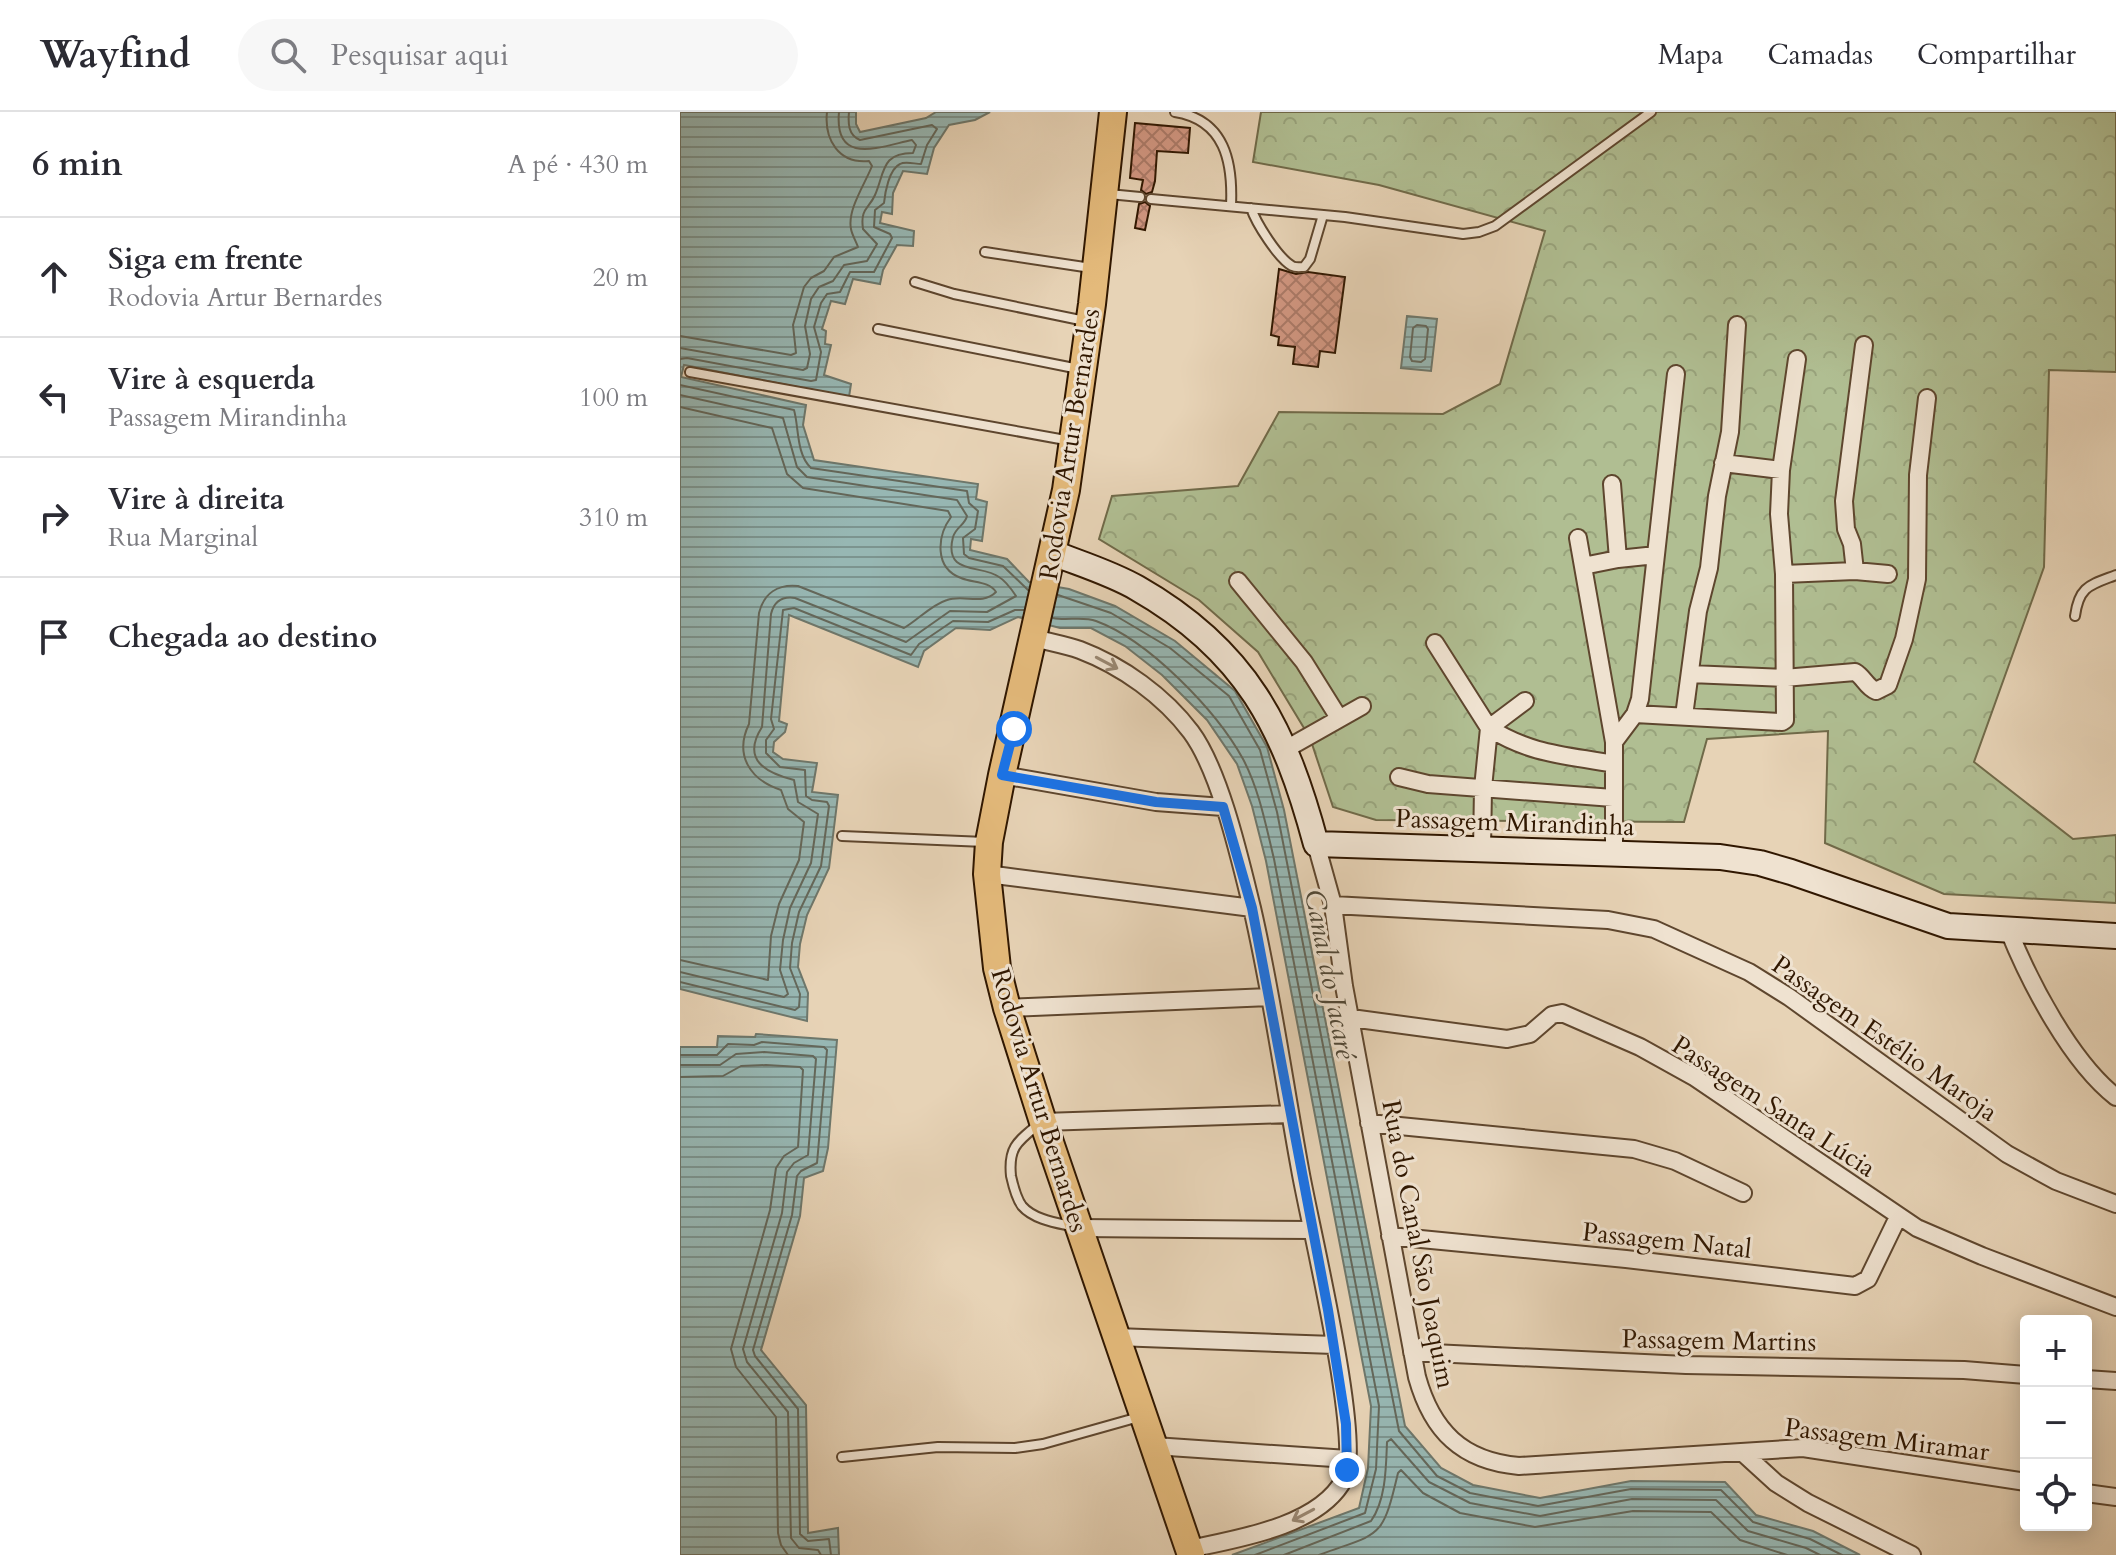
<!DOCTYPE html>
<html lang="pt">
<head>
<meta charset="utf-8">
<style>
	:root { --surface:#fff; --page:#f7f7f7; --text:#2b2b33; --muted:#7c7c81; --line:#e1e1e2 }
	body { margin:0; font-family:Cardo,serif; background:var(--page); color:var(--text) }
	.controls { position:absolute; right:24px; bottom:24px; display:grid; overflow:hidden; border-radius:8px; box-shadow:0 4px 20px #0003 }
	.controls button { width:72px; height:72px; display:grid; place-items:center; padding:0; border:0; border-bottom:2px solid var(--line); background:var(--surface); color:var(--text); font:40px sans-serif }
	.stop { position:absolute; width:24px; height:24px; margin:-18px; border:6px solid #1a73e8; border-radius:50%; background:#fff }
	.stop.end { background:#1a73e8; border-color:#fff; box-shadow:0 2px 8px #0008 }
	.list { margin:0; padding:0; list-style:none }
	h2 { display:flex; justify-content:space-between; align-items:center; height:104px; margin:0; padding:0 32px; font-size:34px }
	h2 small { font-size:26px; font-weight:400; color:var(--muted) }
	.list li { display:grid; grid-template-columns:52px 1fr auto; gap:24px; align-items:center; box-sizing:border-box; height:120px; padding:0 32px; border-top:2px solid var(--line) }
	.list b { display:block; font-size:30px; white-space:nowrap }
	.list p { margin:0; font-size:26px; white-space:nowrap; color:var(--muted) }
	.list em { font-size:26px; font-style:normal; color:var(--muted) }
	.icon { flex:none; width:44px; height:44px; fill:none; stroke:currentColor; stroke-width:2; stroke-linecap:round; stroke-linejoin:round }
	.map { position:relative; flex:none; width:1436px; height:1443px; overflow:hidden }
	header { display:flex; align-items:center; gap:48px; box-sizing:border-box; height:112px; padding:0 40px; background:var(--surface); border-bottom:2px solid var(--line) }
	header strong { font-size:38px }
	nav { display:flex; gap:44px; margin-inline-start:auto; font-size:28px }
	.search { width:560px; height:72px; background:var(--page); display:flex; align-items:center; gap:20px; box-sizing:border-box; padding:0 28px; border-radius:44px; color:var(--muted); font-size:30px }
	main { display:flex }
	aside { flex:1; background:var(--surface) }
	.map>svg:first-child { display:block }
	.forest { fill:url(#forest-crowns); stroke:#706a49; stroke-width:2 }
	.water { fill:url(#water-rules); stroke:#6e776b; stroke-width:2 }
	.lines { fill:none; stroke-linecap:round; stroke-linejoin:round }
	.shore { stroke:#64675a; stroke-width:2 }
	.building { fill:url(#building-cross-hatch); stroke:#301700; stroke-width:2 }
	.lane-casing { stroke:#5e462e; stroke-width:12 }
	.street-casing { stroke:#5e462e; stroke-width:20 }
	.secondary-casing { stroke:#301700; stroke-width:28 }
	.primary-casing { stroke:#301700; stroke-width:30 }
	.lane { stroke:#efe2d0; stroke-width:8 }
	.street { stroke:#efe2d0; stroke-width:16 }
	.secondary { stroke:#efe2d0; stroke-width:24 }
	.primary { stroke:#e4ba7b; stroke-width:26 }
	.oneway { stroke:#998772 }
	.route { stroke:#1a73e8; stroke-width:10 }
	.labels { text-anchor:middle; stroke-width:6; stroke-linejoin:round; paint-order:stroke }
	.street-label { font-size:26px; fill:#301700; stroke:#efe2d0 }
	.water-label { font-size:28px; font-style:italic; fill:#4f4736; stroke:#efe2d0 }
</style>
</head>
<body>
<header>
<strong>Wayfind</strong>
<div class="search"><svg class="icon" aria-label="search" viewBox="0 0 24 24"><circle cx="10" cy="10" r="6"/><path d="M15 15l6 6"/></svg>Pesquisar aqui</div>
<nav><a>Mapa</a><a>Camadas</a><a>Compartilhar</a></nav>
</header>
<main>
<aside>
<h2>6 min<small>A pé · 430 m</small></h2>
<ul class="list">
<li><svg class="icon" aria-label="ahead" viewBox="0 0 24 24"><path d="M12 20V5M6 11l6-6 6 6"/></svg><div><b>Siga em frente</b><p>Rodovia Artur Bernardes</p></div><em>20 m</em></li>
<li><svg class="icon" aria-label="left" viewBox="0 0 24 24"><path d="M17 20v-9H6M10 6l-5 5 5 5"/></svg><div><b>Vire à esquerda</b><p>Passagem Mirandinha</p></div><em>100 m</em></li>
<li><svg class="icon" aria-label="right" viewBox="0 0 24 24"><path d="M7 20v-9h11M14 6l5 5-5 5"/></svg><div><b>Vire à direita</b><p>Rua Marginal</p></div><em>310 m</em></li>
<li><svg class="icon" aria-label="arrive" viewBox="0 0 24 24"><path d="M6 21V4h12l-3 4 3 4H6"/></svg><div><b>Chegada ao destino</b></div></li>
</ul>
</aside>
<div class="map">
<svg width="1436" height="1443" viewBox="0 0 1436 1443">
	<defs>
		<pattern id="forest-crowns" width="20" height="18" patternUnits="userSpaceOnUse" patternTransform="scale(2)"><rect width="20" height="18" fill="#b0be92"/><path d="M2 6a3 3 0 1 1 6 0M12 15a3 3 0 1 1 6 0" fill="none" stroke="#98a37c"/></pattern>
		<pattern id="water-rules" width="6" height="5" patternUnits="userSpaceOnUse" patternTransform="scale(2)"><rect width="6" height="5" fill="#97b7b3"/><path d="M0 2.5h6" fill="none" stroke="#7c948f"/></pattern>
		<pattern id="building-cross-hatch" width="8" height="8" patternUnits="userSpaceOnUse" patternTransform="scale(2)"><rect width="8" height="8" fill="#d29782"/><path d="M0 0l8 8M0 8l8-8" fill="none" stroke="#ab7a68"/></pattern>
	</defs>
	<rect width="100%" height="100%" fill="#e7d3b6"/>
	<filter id="stains"><feTurbulence type="fractalNoise" baseFrequency=".0025" numOctaves="4"/><feColorMatrix values="0 0 0 0 .2 0 0 0 0 .09 0 0 0 0 .02 0 0 0 .5 -.17"/></filter>
	<radialGradient id="worn" r=".72"><stop offset=".6" stop-color="#630" stop-opacity="0"/><stop offset="1" stop-color="#630" stop-opacity=".3"/></radialGradient>
	<path class="forest" d="M581 0H1436V260L1369 258 1364 455 1294 650 1393 727 1436 723V791L1264 782 1145 731 1148 619 1027 627 1004 710 696 708 653 695 630 626 578 540 519 488 419 427 432 384 558 374 599 300 763 302 820 272 865 119 699 73 573 50Z"/>
	<path class="water" d="M0 0H176V12L180 20 246 6 256 0H310L295 8 269 13 254 36 247 62 223 59 213 81 212 102 202 100 200 111 234 119 233 134 217 133 203 158 200 172 173 167 165 192 151 189 142 217 146 219 145 232 151 233 144 263 171 272 169 285 4 253 1 265 126 293 123 313 134 348 298 372 296 387 307 390 302 429 291 427 290 438 327 447 349 470 389 477 435 494 495 529 555 579 587 635 604 698 725 1314 761 1356 793 1373 860 1386 951 1369 1045 1370 1076 1403 1133 1419 1180 1443H552L679 1396 688 1356 691 1294 586 749 572 694 557 652 527 608 482 563 445 534 411 516H380L338 505 310 518 276 516 244 539 238 555 109 503 99 609 107 612 105 620 94 630 93 640 103 647 137 651 132 680 158 683 149 756 127 803 120 832 118 855 128 881 127 909 0 877Z
		M727 204 757 207 751 259 721 256Z
		M76 922 157 928 148 1036 143 1059 124 1066 120 1104 81 1238 126 1293 128 1421 158 1416 159 1443H0V935H37L38 924 75 925Z"/>
	<g class="lines">
		<path class="shore" d="M737 213 746 214 748 217 745 247 741 250 732 249 730 245 733 216Z
			M0 224 111 243 116 241 113 213 124 175 131 166 144 159 154 145 178 135C176 129 172 123 171 117 167 98 185 72 192 54L189 49C159 52 144 28 147 0
			M0 236 123 258 127 256 130 242 125 214 131 187 139 175 153 169 164 153 187 149 197 132 183 117C180 96 189 97 195 83 205 60 201 41 233 41L236 33 232 28C199 35 154 54 159 0
			M0 247 7 246 131 269 136 268 141 240 134 215 141 191 147 182 160 180 170 160H194L212 126 210 122 194 115 195 98 204 91C205 81 209 57 220 52 225 49 235 52 241 52L247 33 257 17 252 13 180 28C168 23 168 11 169 0
			M0 273 114 298C119 315 116 342 131 356L287 379 289 391 298 399 295 417 283 426 284 442 289 446 323 454 348 478
			M0 283 103 306 117 355 127 365 277 388 287 404C285 413 276 415 273 425 263 464 302 452 319 465 326 469 332 478 336 484L307 500 270 499 226 530 115 486C102 484 94 490 91 502L82 615C61 648 86 661 114 668L118 690 138 702 131 751 110 796 103 828 100 858 108 882 104 885 0 860
			M0 295 92 316 107 362 123 376 268 399 271 405C257 424 254 456 281 466 293 471 309 469 316 480 302 494 284 482 267 488 251 493 238 508 224 516L118 474C98 472 84 481 79 501L69 612C54 643 70 668 101 678L108 697 124 710 119 748 99 792 91 824 88 868 0 848
			M378 483 431 501 490 536 549 584 580 638 597 700 719 1319 757 1364 790 1381 858 1394 951 1377 1041 1378 1073 1410 1130 1427 1162 1443
			M373 506C386 509 403 504 416 509 468 528 536 598 563 647 579 677 586 714 594 747L699 1294 696 1357 685 1401 575 1443
			M0 870 115 898 119 895 120 882 110 856 112 831 119 800 141 754 149 694 147 690 132 688 126 684 125 658 100 655 86 641V628L94 617 91 607 103 498 114 496 231 543 239 532 273 509 308 510 335 498H344
			M0 943H37L48 932 74 933 82 930 144 935 147 938 137 1051 121 1059 117 1064 112 1103 73 1238 75 1244 118 1297 120 1422 128 1429 149 1427 151 1443
			M0 953H40L56 942 84 940 133 944 136 947 128 1043 114 1051 107 1060 102 1101 63 1237 67 1250 108 1300 111 1426 119 1436 138 1438 141 1443
			M0 965 43 964 61 954 86 953 120 955 123 958 118 1035 104 1044 96 1056 90 1098 51 1237 56 1255 96 1305 98 1421 101 1433 108 1443
			M604 1443 691 1409C706 1388 706 1355 707 1330L711 1327 749 1370 790 1391 860 1404 952 1387 1036 1388 1068 1419 1126 1436 1140 1443
			M639 1443C701 1420 702 1429 718 1361L721 1358 743 1381 780 1401 855 1415 953 1399 1031 1400 1060 1428 1107 1443"/>
	</g>
	<path class="building" d="M455 11 510 16 508 41 477 39 475 69 472 80 466 82 461 78 463 68 450 66Z
		M465 90 470 94 465 118 455 116 459 92Z
		M599 157 616 162 628 160 665 165 655 241 640 239 638 255 613 252 615 235 598 233 599 225 591 223Z"/>
	<g class="lines">
		<g class="lane-casing">
			<path id="lane" d="M495 0C545 8 553 50 551 94
				M429 82 460 85
				M471 87 665 105 783 122 799 120 815 114 971 0
				M571 96C576 111 598 146 612 154 616 156 620 155 624 155L630 147 643 103
				M305 140 411 156
				M235 170 274 182 405 209
				M198 217 399 257
				M10 260 391 329
				M1395 504C1399 474 1410 473 1436 463
				M162 724 305 730
				M359 1012C338 1029 328 1035 331 1064 333 1073 336 1086 342 1094 354 1108 378 1111 395 1115
				M162 1345 258 1335 335 1336 363 1332 459 1305"/>
		</g>
		<g class="street-casing">
			<path id="street" d="M1043 351 1101 358
				M932 372 938 447
				M898 426 934 630V741
				M903 454 938 447 976 443
				M1175 459 1172 432 1166 417 1164 389 1184 233
				M1104 462 1175 459 1208 462
				M558 469 624 550 659 606
				M354 526C369 530 386 533 400 538 442 554 484 584 511 620 540 659 560 747 572 796 592 882 604 970 620 1057 629 1110 683 1329 664 1367 640 1414 557 1427 509 1437
				M755 531 809 616 803 676 802 737
				M1010 562 1104 566 1175 560C1184 565 1186 575 1196 579L1208 573 1224 527 1237 467 1238 363 1247 286
				M845 589 809 616C852 643 886 643 934 652
				M955 602 1102 610 1105 608 1104 462 1099 402 1101 358 1117 247
				M1004 604 1018 499 1029 456 1037 384 1050 320 1057 213
				M934 630 955 602 960 587 996 262
				M606 637 682 594
				M322 663 476 690 543 695
				M719 665 748 672 933 686
				M636 732 653 793 664 874 737 1265C752 1319 782 1349 839 1354L1123 1336 1346 1370
				M307 762 572 796
				M653 793 928 808 974 817 1069 860 1109 885 1327 1042 1376 1069 1436 1092
				M1329 819C1350 871 1391 950 1436 985
				M327 896 590 885
				M671 906 827 927 850 922 872 903 882 901 960 935 1014 965 1237 1116 1302 1144 1436 1195
				M363 1010 610 1002
				M689 1011 954 1037 995 1049 1063 1081
				M400 1116 631 1118
				M710 1124 946 1147 1175 1174 1188 1167 1218 1105
				M436 1225 654 1233
				M732 1240 1006 1253 1284 1258 1346 1263
				M1406 1267 1436 1269
				M474 1334 668 1347
				M1062 1340 1096 1371 1128 1391 1232 1443
				M1406 1381 1436 1385"/>
		</g>
		<g class="secondary-casing">
			<path id="secondary" d="M373 441C401 452 431 461 457 476 566 538 605 616 636 732L1040 745 1080 751 1111 760 1268 814 1436 824"/>
		</g>
		<g class="primary-casing">
			<path id="primary" d="M433 0 412 192 386 378 322 663 309 730 307 762 317 856 327 896 363 1010 511 1443"/>
		</g>
		<use href="#lane" class="lane"/>
		<use href="#street" class="street"/>
		<use href="#secondary" class="secondary"/>
		<use href="#primary" class="primary"/>
	</g>
	<defs><path id="oneway-shaft" d="M-6 0H5M1.5-3L5.5 0L1.5 3" fill="none" stroke-width="1.6" stroke-linecap="round" stroke-linejoin="round" transform="scale(2)"/></defs>
	<g class="oneway">
		<use href="#oneway-shaft" transform="translate(427 551) rotate(28)"/>
		<use href="#oneway-shaft" transform="translate(623 1403) rotate(152)"/>
	</g>
	<g class="lines">
		<path class="route" d="M334 617 322 663 476 690 543 695 572 796 648 1198 666 1312 667 1358"/>
	</g>
	<g class="labels">
		<g class="street-label">
			<text transform="translate(389 332) rotate(-81)" y="9">Rodovia Artur Bernardes</text>
			<text transform="translate(835 710) rotate(2)" y="9">Passagem Mirandinha</text>
			<text transform="translate(1205 926) rotate(35)" y="9">Passagem Estélio Maroja</text>
			<text transform="translate(360 988) rotate(73)" y="9">Rodovia Artur Bernardes</text>
			<text transform="translate(1094 994) rotate(33)" y="9">Passagem Santa Lúcia</text>
			<text transform="translate(987 1128) rotate(6)" y="9">Passagem Natal</text>
			<text transform="translate(739 1132) rotate(79)" y="9">Rua do Canal São Joaquim</text>
			<text transform="translate(1039 1228) rotate(1)" y="9">Passagem Martins</text>
			<text transform="translate(1207 1327) rotate(7)" y="9">Passagem Miramar</text>
		</g>
		<g class="water-label">
			<text transform="translate(651 862) rotate(79)" y="10">Canal do Jacaré</text>
		</g>
	</g>
	<rect width="100%" height="100%" filter="url(#stains)"/>
	<rect width="100%" height="100%" fill="url(#worn)"/>
</svg>
<div class="controls">
<button>+</button>
<button>−</button>
<button><svg class="icon" aria-label="locate" viewBox="0 0 24 24"><circle cx="12" cy="12" r="6"/><path d="M12 2v4M12 18v4M2 12h4M18 12h4"/></svg></button>
</div>
<div class="stop" style="left:334px;top:617px"></div>
<div class="stop end" style="left:667px;top:1358px"></div>
</div>
</main>
</body>
</html>
